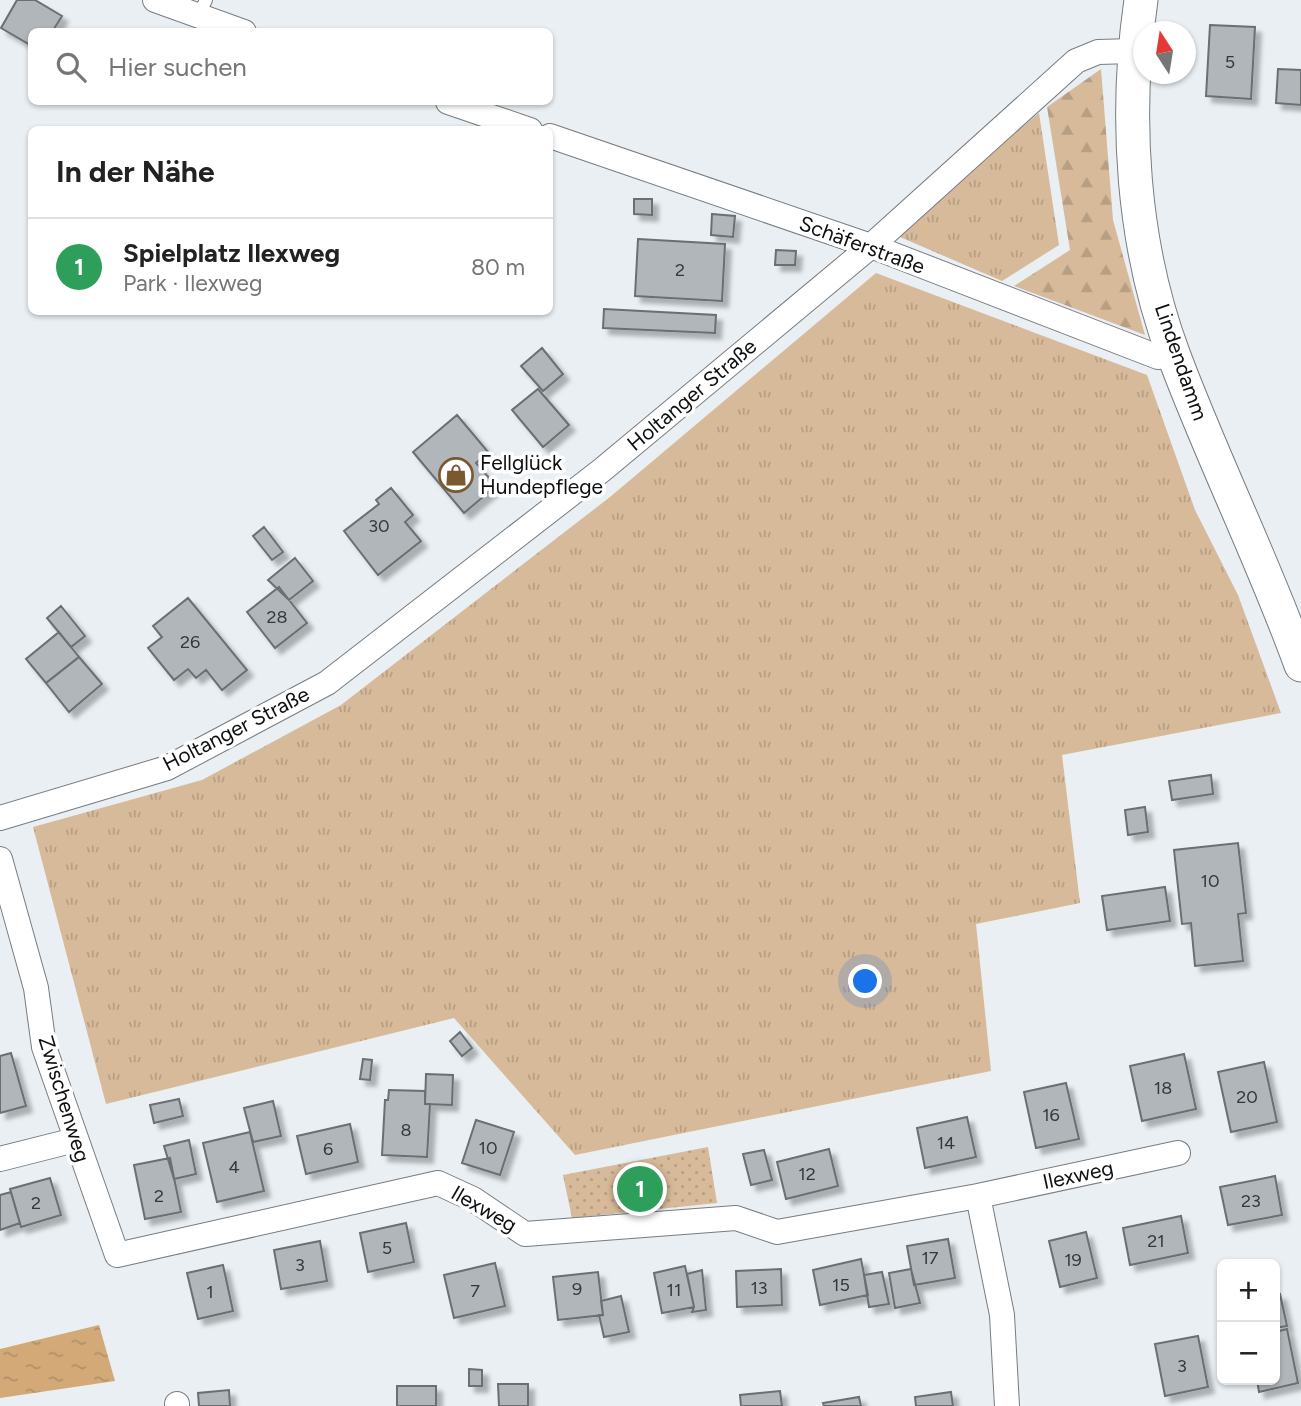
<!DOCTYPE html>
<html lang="de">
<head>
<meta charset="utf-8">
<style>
	:root { --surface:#fff; --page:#f2f2f2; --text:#222; --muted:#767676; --line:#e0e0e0; --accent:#2563eb }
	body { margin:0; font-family:Figtree,sans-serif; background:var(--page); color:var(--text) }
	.controls { position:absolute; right:21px; bottom:21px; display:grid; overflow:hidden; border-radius:10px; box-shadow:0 2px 5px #0004 }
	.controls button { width:63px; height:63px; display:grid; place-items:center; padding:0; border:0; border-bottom:2px solid var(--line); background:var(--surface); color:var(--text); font:35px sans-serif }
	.compass { position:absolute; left:1133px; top:21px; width:63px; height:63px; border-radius:50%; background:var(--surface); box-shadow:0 2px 5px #0004; rotate:348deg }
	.you { position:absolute; left:866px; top:982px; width:24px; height:24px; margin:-18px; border:5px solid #fff; border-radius:50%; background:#1a73e8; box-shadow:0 0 0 10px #1a73e833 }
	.badge { display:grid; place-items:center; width:46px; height:46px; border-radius:50%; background:var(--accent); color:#fff; font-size:23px; font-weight:700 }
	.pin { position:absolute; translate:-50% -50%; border:4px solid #fff; box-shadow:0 2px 7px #0006 }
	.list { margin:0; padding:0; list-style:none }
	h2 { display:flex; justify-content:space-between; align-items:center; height:91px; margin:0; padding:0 28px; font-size:30px }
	h2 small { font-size:23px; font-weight:400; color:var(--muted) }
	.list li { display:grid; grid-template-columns:46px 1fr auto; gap:21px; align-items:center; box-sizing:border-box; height:98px; padding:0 28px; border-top:2px solid var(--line) }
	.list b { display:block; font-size:26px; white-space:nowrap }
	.list p { margin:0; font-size:23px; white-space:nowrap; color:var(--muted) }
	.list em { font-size:23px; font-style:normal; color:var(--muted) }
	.icon { flex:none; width:38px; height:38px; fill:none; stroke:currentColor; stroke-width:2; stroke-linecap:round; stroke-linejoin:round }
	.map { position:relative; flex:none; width:1301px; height:1406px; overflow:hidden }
	.search { position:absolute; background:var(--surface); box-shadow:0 2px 5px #0004; left:28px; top:28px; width:525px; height:77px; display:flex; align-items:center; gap:18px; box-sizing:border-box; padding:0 24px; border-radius:10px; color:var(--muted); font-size:26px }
	.panel { position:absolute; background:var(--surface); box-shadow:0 2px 5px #0004; left:28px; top:126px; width:525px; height:189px; border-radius:10px }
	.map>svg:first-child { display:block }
	.grass { fill:url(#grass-tufts) }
	.forest { fill:url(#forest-firs) }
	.park { fill:url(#park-dots) }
	.water { fill:url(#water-ripples) }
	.building { fill:#b1b6ba; stroke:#6a6f72; stroke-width:2; filter:url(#shadow) }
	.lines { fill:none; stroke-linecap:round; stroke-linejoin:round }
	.lane-casing { stroke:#777c80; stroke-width:14 }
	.street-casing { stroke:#777c80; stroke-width:26 }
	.secondary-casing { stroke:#777c80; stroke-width:35 }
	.lane { stroke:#fff; stroke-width:12 }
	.street { stroke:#fff; stroke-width:24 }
	.secondary { stroke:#fff; stroke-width:33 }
	.labels { text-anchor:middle; stroke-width:7; stroke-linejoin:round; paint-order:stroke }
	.number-label { font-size:18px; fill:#35383a }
	.street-label { font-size:21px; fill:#0c0e0f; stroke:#fff }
	.poi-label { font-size:21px; fill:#0c0e0f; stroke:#fff; text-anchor:start }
</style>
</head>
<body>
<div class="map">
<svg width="1301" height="1406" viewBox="0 0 1301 1406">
	<defs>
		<pattern id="grass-tufts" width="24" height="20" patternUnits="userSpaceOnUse" patternTransform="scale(1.75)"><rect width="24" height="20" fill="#d7ba99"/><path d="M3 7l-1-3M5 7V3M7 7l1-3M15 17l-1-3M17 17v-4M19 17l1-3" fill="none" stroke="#b79f83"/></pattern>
		<pattern id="forest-firs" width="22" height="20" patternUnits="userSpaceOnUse" patternTransform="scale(1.75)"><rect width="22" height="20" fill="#d7ba99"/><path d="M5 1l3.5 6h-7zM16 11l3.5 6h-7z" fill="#b79f83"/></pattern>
		<pattern id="park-dots" width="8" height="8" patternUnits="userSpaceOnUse" patternTransform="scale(1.75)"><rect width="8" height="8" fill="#d7ba99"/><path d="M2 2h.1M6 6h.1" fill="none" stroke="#b79f83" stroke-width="1.8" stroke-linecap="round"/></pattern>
		<pattern id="water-ripples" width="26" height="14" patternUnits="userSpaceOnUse" patternTransform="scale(1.75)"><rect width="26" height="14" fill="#d2a977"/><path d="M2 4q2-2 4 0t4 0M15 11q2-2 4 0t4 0" fill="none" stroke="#b39066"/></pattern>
		<filter id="shadow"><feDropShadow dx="6" dy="6" stdDeviation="2" flood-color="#0004"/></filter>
	</defs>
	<rect width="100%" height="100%" fill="#e9eff3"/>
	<path class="grass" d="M1039 113 1059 245 1002 281 893 234Z
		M876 273 1147 375 1195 510 1238 595 1281 713 1062 755 1080 903 976 924 991 1071 575 1155 454 1018 106 1104 33 827 202 780 341 705 610 497Z"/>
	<path class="forest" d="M1101 69 1113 220 1145 335 1014 286 1070 250 1047 107Z"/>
	<path class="park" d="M708 1147 717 1203 572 1218 563 1175Z"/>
	<path class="water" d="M99 1325 115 1381 0 1398V1349Z"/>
	<path class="building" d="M17 0H35L62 16 52 32H32V46L1 28Z
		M1210 25 1255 27 1251 99 1206 96Z
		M1278 69 1301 70V105L1276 103Z
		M634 199H652V215L634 214Z
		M712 214 735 216 733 237 711 235Z
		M638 239 725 244 722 301 635 296Z
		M776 250 796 251 795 265H775Z
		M604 309 716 315 715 333 603 328Z
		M542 348 563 374 543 391 521 366Z
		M538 389 569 425 543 447 512 410Z
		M457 415 488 452 476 463 496 486 464 513 413 452Z
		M391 488 413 515 405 522 421 541 378 575 344 531 379 504 376 500Z
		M264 527 283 552 272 560 253 536Z
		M295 558 313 581 289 600 268 580Z
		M279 587 307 623 275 648 247 612Z
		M188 598 247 670 222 690 206 670 196 678 188 669 174 680 148 648 162 637 153 626Z
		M61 606 85 636 71 647 47 618Z
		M59 632 79 657 46 683 26 659Z
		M79 657 102 684 69 712 46 683Z
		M1211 775 1213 794 1172 800 1169 781Z
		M1145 807 1148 832 1128 835 1125 810Z
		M1238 843 1246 913 1238 914 1243 961 1195 966 1191 923 1182 924 1174 850Z
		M1165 887 1170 921 1107 930 1102 896Z
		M460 1032 472 1048 462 1056 450 1041Z
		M11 1053 26 1106 0 1113V1056Z
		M1184 1054 1196 1109 1142 1121 1130 1066Z
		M363 1059 372 1060 370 1080 360 1079Z
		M1264 1062 1277 1122 1231 1132 1218 1072Z
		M426 1074 453 1075 452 1105 425 1104Z
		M1066 1083 1079 1139 1036 1148 1024 1092Z
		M389 1090 425 1091V1104H430L427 1157 382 1155 385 1100H388Z
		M179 1099 183 1116 154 1123 150 1105Z
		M273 1101 281 1136 253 1142 244 1108Z
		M967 1117 976 1157 925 1168 917 1128Z
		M476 1120 514 1132 500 1175 462 1163Z
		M350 1124 358 1162 306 1174 297 1136Z
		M250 1132 264 1191 217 1202 203 1143Z
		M189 1140 196 1174 174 1179 164 1146Z
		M829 1149 838 1186 786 1199 777 1162Z
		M764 1150 772 1180 751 1185 743 1154Z
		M170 1158 181 1212 145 1219 134 1165Z
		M1275 1176 1282 1215 1228 1225 1220 1187Z
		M50 1178 61 1215 21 1227 10 1189Z
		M11 1192 20 1223 0 1230V1195Z
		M1181 1216 1188 1253 1130 1265 1123 1228Z
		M406 1223 414 1262 368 1272 360 1233Z
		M1086 1232 1097 1278 1060 1287 1049 1241Z
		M948 1239 955 1278 914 1285 907 1246Z
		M320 1241 327 1281 281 1289 274 1250Z
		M861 1259 868 1295 820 1305 813 1270Z
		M495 1263 505 1306 454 1318 444 1275Z
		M223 1265 233 1311 198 1319 187 1273Z
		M685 1266 694 1307 662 1313 654 1273Z
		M781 1269 782 1305 737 1307 736 1271Z
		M911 1269 920 1303 895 1308 889 1273Z
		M702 1270 706 1310 692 1312 694 1307 687 1274Z
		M598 1272 603 1315 558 1320 553 1277Z
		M882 1272 889 1304 869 1307 864 1275Z
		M1280 1294 1287 1326 1275 1328V1295Z
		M621 1296 629 1332 604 1337 599 1315H603L601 1301Z
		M1287 1329 1298 1383 1259 1392 1257 1380H1275V1332Z
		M1198 1336 1208 1387 1165 1396 1155 1344Z
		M469 1369 482 1370V1386H469Z
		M498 1384H528V1406H499Z
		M397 1386H436V1406H397Z
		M229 1390 230 1406H199L198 1393Z
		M780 1391 782 1406H741L740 1395Z
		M951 1392 953 1406H916L915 1397Z
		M859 1397 861 1406H824L823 1403Z"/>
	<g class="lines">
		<g class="lane-casing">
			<path id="lane" d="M198 16 206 0"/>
		</g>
		<g class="street-casing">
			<path id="street" d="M155 0 244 32
				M448 102 530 130
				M550 136 871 246 1158 357 1173 354
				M0 818 167 768 327 683 602 470 871 246 1076 61 1098 52 1133 51
				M0 859 36 988 44 1047 117 1255 438 1183 473 1199 525 1234 736 1218 777 1232 978 1196 1002 1315 1007 1406
				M0 1159 75 1140
				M978 1196 1178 1153
				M177 1404V1406"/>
		</g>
		<g class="secondary-casing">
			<path id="secondary" d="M1141 0C1124 117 1132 245 1174 356 1213 460 1263 560 1301 665"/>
		</g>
		<use href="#lane" class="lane"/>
		<use href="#street" class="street"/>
		<use href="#secondary" class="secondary"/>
	</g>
	<defs>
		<g id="shop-ring" transform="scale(1.75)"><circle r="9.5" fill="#fff" stroke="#7a5930" stroke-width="1.5"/><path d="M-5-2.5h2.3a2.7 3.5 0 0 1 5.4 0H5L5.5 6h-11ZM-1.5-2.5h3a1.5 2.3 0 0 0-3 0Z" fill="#7a5930"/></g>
	</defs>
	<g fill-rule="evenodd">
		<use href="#shop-ring" x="456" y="475"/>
	</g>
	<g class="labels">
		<g class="number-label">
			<text x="1230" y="68">5</text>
			<text x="680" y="276">2</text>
			<text x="379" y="532">30</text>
			<text x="277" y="623">28</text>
			<text x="190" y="648">26</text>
			<text x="1210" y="887">10</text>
			<text x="1163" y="1094">18</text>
			<text x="1247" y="1103">20</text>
			<text x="1051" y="1121">16</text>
			<text x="406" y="1136">8</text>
			<text x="946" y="1149">14</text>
			<text x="488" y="1154">10</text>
			<text x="328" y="1155">6</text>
			<text x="234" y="1173">4</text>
			<text x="807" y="1180">12</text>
			<text x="159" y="1202">2</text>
			<text x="1251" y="1207">23</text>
			<text x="36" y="1209">2</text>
			<text x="1156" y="1247">21</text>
			<text x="387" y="1254">5</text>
			<text x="930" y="1264">17</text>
			<text x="1073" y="1266">19</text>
			<text x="300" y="1271">3</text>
			<text x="841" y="1291">15</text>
			<text x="759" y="1294">13</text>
			<text x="577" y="1295">9</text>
			<text x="674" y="1296">11</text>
			<text x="475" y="1297">7</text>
			<text x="210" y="1298">1</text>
			<text x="1182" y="1372">3</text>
		</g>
		<g class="street-label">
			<text transform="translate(862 245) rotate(20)" y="7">Schäferstraße</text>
			<text transform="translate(1181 362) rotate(71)" y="7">Lindendamm</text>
			<text transform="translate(692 395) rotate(-40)" y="7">Holtanger Straße</text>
			<text transform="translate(236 729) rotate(-27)" y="7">Holtanger Straße</text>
			<text transform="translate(64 1099) rotate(73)" y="7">Zwischenweg</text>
			<text transform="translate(1078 1175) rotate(-12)" y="7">Ilexweg</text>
			<text transform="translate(484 1209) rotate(30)" y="7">Ilexweg</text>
		</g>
		<g class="poi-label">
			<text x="480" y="470">Fellglück<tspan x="480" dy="24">Hundepflege</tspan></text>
		</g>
	</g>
</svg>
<div class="controls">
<button>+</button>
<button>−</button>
</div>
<svg class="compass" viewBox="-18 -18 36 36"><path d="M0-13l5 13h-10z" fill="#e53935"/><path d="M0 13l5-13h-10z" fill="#767676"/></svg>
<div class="you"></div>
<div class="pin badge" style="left:640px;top:1189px;background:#2e9e5b">1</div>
<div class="search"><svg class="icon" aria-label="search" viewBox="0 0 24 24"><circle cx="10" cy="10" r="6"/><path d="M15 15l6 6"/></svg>Hier suchen</div>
<section class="panel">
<h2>In der Nähe<small></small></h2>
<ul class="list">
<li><span class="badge" style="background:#2e9e5b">1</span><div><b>Spielplatz Ilexweg</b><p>Park · Ilexweg</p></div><em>80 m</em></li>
</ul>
</section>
</div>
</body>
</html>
